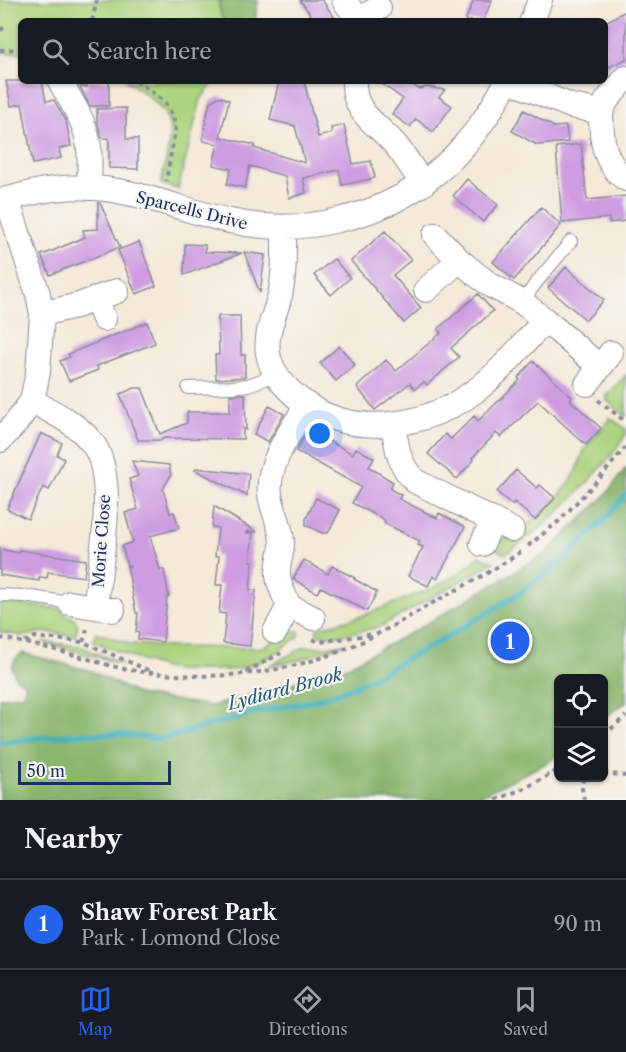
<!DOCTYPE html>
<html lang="en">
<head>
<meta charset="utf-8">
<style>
	:root { --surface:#171b24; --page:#20242c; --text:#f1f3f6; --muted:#9ea1a6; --line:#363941; --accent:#2563eb }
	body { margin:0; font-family:"Libre Caslon Text",serif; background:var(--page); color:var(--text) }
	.controls { position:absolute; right:18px; bottom:18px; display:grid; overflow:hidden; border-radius:9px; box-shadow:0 2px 4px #0004 }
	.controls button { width:54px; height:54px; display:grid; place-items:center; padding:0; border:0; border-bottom:2px solid var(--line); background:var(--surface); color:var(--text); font:30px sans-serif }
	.scale { position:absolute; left:18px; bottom:15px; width:153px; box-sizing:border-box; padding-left:6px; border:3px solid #1b2f5e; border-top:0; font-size:16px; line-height:21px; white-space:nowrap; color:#1b2f5e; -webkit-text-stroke:4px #f6f6f2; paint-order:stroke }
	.you { position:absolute; left:320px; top:434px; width:21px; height:21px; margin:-15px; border:4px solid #fff; border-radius:50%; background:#1a73e8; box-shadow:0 0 0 9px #1a73e833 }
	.badge { display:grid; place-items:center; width:39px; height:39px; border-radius:50%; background:var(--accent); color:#fff; font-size:20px; font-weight:700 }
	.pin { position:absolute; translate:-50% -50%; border:3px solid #fff; box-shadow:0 2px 6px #0006 }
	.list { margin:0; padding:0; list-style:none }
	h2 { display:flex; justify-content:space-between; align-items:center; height:78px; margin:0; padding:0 24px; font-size:26px }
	h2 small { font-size:20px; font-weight:400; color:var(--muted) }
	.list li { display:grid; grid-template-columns:39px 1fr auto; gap:18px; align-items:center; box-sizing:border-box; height:90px; padding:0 24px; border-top:2px solid var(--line) }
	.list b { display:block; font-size:22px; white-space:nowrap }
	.list p { margin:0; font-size:20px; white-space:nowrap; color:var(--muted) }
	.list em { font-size:20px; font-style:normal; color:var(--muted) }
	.icon { flex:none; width:33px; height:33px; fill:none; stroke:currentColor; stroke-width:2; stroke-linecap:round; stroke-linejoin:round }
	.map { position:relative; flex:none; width:626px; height:800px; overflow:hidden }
	.search { position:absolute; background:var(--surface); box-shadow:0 2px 4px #0004; left:18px; right:18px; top:18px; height:66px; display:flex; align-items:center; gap:15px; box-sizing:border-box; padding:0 21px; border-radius:9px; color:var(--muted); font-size:22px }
	.sheet { height:168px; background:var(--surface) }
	nav { display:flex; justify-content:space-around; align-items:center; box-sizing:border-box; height:84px; border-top:2px solid var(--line); background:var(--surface); font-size:16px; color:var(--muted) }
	nav a { display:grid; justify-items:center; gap:3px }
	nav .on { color:var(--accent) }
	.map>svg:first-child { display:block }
	.green { fill:#acd37d; stroke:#64816e; stroke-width:1.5 }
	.forest { fill:#89b56c; stroke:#527265; stroke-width:1.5 }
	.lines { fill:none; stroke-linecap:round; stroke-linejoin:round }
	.stream { stroke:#3eaeb8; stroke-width:6 }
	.building { fill:#ce9de1 }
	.lane-casing { stroke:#888c9b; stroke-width:14 }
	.street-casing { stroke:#888c9b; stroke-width:26 }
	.path { stroke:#888c9b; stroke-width:4; stroke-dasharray:4.5 4.5; stroke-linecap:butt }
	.lane { stroke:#fff; stroke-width:12 }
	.street { stroke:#fff; stroke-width:24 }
	.labels { text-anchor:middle; stroke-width:4.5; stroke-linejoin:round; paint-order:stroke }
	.street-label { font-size:16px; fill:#1b2f5e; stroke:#f6f6f2 }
	.water-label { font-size:18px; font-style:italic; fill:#275b7e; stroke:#f6f6f2 }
</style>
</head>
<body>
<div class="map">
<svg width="626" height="800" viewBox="0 0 626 800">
	<rect width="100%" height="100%" fill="#f6f6f2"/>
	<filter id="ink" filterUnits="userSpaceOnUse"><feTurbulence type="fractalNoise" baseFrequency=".0167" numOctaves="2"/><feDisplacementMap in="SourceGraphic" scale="12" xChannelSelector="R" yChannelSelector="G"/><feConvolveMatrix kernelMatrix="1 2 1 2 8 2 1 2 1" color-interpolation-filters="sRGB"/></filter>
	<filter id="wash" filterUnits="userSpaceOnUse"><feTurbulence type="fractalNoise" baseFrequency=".008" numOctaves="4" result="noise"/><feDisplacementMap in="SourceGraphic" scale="24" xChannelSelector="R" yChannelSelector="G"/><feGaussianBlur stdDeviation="1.35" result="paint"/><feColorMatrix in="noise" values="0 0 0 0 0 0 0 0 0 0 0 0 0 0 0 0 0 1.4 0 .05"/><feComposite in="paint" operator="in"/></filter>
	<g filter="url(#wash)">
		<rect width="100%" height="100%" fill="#f5e9d8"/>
		<path class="green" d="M0 0H258L255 21H21V53H0Z
			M126 81H214L201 99 178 189 161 184C164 167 170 149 170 132 171 109 143 92 126 81Z
			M626 375V416L607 401V396Z
			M609 417 626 429C626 439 616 449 610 457 579 494 545 528 505 554L491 546C526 529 558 505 577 470 580 465 580 459 583 453 589 441 601 430 609 420Z
			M480 556 494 562 380 627 336 636 317 634V628L362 616 433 588 460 573Z
			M6 603 61 609 67 616 74 618 78 626 75 636 44 632 23 636 0 632V604Z
			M299 631V636L271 656 256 663 242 668 230 670H180L167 669 137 659 93 641 96 632 130 644 171 647 257 648 268 645 278 637Z
			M43 642 79 646 122 664Z
			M347 643 299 660 269 666 304 647H327Z"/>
		<path class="forest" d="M219 0H258L255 21H223L219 7Z
			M626 468V702L604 718V678H558V754L549 762 471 800H0V698L23 694 26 685 15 677 12 667 16 658 23 653 92 671 139 695 213 706 344 668 416 630 546 553 604 497Z"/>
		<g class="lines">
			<path class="stream" d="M0 742 79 734H119L158 739 186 733 204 726 237 718 251 713 302 703 325 697 353 687 372 678 447 637 525 590 573 550 603 521 626 495"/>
		</g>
		<g id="blocks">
			<path class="building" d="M300 0H322L337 21H315Z
				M474 0H492L483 21H465Z
				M626 11V59L605 69V22Z
				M6 81H42L46 101 54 100 66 121 71 146 59 149 61 158 33 164 22 104 11 106Z
				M87 81H109V106H90L80 87H87Z
				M279 81H304L318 137 332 133 331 128 344 125 353 164 371 161 375 178 342 185 339 170 303 178 306 193 289 198 285 176 250 166 245 188 227 184 231 169 213 165 218 144 203 141 205 128H204L210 102 220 96 229 100 220 137 255 145 254 148 305 163 295 126 270 120Z
				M378 81H407L419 89 427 87 445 90 439 97 452 106 433 132 416 119 410 127 392 114 403 99Z
				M126 108V139H138V169L109 168V138H102L97 121V109Z
				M524 110 554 127 566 126 568 142 537 145 512 131Z
				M581 144 587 200 626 196V221L609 223V218L562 223 556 147Z
				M467 179 498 205 483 222 453 196Z
				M98 203H100L120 247 50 275 41 255 50 252 85 237 83 230 98 229Z
				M541 207 561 225 514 280 493 262Z
				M385 231 411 260 393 275 421 308 404 323 351 261Z
				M139 242 156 286 136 294 118 250Z
				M185 244 205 245V252L242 253 184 275Z
				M244 252 265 255 260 293Z
				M334 259 350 278 331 295 314 275Z
				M566 267 604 300 586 320 548 288Z
				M478 294 493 311 451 348 459 357 427 385 424 382 415 389 410 383 375 410 357 387 386 360 396 371 441 333 438 329Z
				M218 316H240L241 355H245V377L216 379 215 355H219Z
				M147 322 155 343 97 366 98 370 69 381 60 361 70 357 68 354Z
				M339 346 355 365 336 381 320 363Z
				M533 361 572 397 570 400 601 428 586 445 538 401 501 437 496 433 472 458 474 460 457 479 428 454 445 434 451 439 474 416 478 421 520 380 518 378Z
				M135 388H142L160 434 187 423V412H230V395L245 394 246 430 243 428V439L162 438V440H138L120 394Z
				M269 406 284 414 268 442 254 434Z
				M308 430 353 454 356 448 374 458 369 467 393 482 390 489 401 495 399 499 437 518 439 513 465 527 437 579 433 576 428 586 408 576 423 547 418 545 420 541 384 523 385 520 352 503 361 487 296 451Z
				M41 433 62 443 57 455 64 459 49 490 43 487 28 519 7 509Z
				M132 461 169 465 171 475 163 489 170 513 174 512 179 528 150 536 160 570H164L169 597H167L163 642 138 639 139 633 136 632 138 613H136L127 566 131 567 127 565 122 546 133 542 125 513 138 509 129 479 138 476Z
				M196 468 249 474 247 496 195 470Z
				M516 470 537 488 540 485 555 498 535 520 514 502 512 505 497 492Z
				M316 498 340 510 328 533H322L306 525V519Z
				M214 506 257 532 248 531 247 533H253L250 561H253L250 590H256L250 646 223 643 226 614 219 613 222 585H216L219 556H215L218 528 212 527Z
				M0 549 19 553V550L86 560 84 577 48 572 47 578 39 577V581L0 575Z
				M304 560 328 574 332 566 355 578 354 579 377 592 367 611 321 587 317 593 293 579Z"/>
		</g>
	</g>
	<g filter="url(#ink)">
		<use href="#blocks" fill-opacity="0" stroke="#888c9b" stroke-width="1.5"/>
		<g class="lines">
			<g class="lane-casing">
				<path id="lane" d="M522 302 536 283 571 241
					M188 388 233 387 248 385 276 375
					M0 595 25 596 70 603"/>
			</g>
			<g class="street-casing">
				<path id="street" d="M344 0 354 14 357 21
					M357 20 379 8
					M532 21 540 0
					M60 81C70 100 84 119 88 141 91 156 89 172 89 188
					M354 81C353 113 374 121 393 142 404 154 413 170 423 184
					M510 81 571 106 601 112 607 100 626 78
					M601 112C601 137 603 164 626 179
					M0 202C29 192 63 185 94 188 140 191 185 211 230 221 267 229 302 229 338 220 418 203 471 152 507 81
					M284 227C284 250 285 273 280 295 275 315 265 332 268 353 271 376 293 396 312 408 363 438 429 425 475 391 501 372 523 344 545 320L600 367
					M435 235 459 260 477 275 492 286 522 302 545 320
					M426 290 459 260
					M96 299 104 319
					M42 314 79 305 117 291
					M587 384 611 353
					M32 401C54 413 81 425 95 447 117 483 100 566 95 607L113 610
					M307 405C292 429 266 464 270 494 272 511 282 526 282 543 282 554 277 565 278 576 279 586 285 597 289 606L313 618
					M393 424C397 447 398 464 415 481L512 530
					M0 440 16 423 32 401 38 372 42 314 38 294 7 199
					M482 544 493 520
					M70 603 95 607
					M275 632 289 606"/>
			</g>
			<path class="path" d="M92 21 97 0
				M0 30 7 26
				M0 50 21 49
				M136 81 164 101 173 116 176 126 166 181
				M598 400 626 422
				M528 546 559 521 598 480 626 447
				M0 638C22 642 45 647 67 653 90 659 113 668 137 671 206 681 278 676 343 650 375 637 405 619 436 601 465 585 495 570 522 551
				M313 639 319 642 374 634
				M25 642 35 637 83 642 150 671
				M83 642 88 626
				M246 672 281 653
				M604 735 626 716
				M604 773 626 776
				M583 778 582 789 584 800
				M496 800 527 787 558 770"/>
			<use href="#lane" class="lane"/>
			<use href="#street" class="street"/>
		</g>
	</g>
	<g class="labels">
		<g class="street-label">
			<text transform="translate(192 210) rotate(14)" y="6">Sparcells Drive</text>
			<text transform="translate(101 541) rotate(-86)" y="6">Morie Close</text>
		</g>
		<g class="water-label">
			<text transform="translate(285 689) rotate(-15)" y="6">Lydiard Brook</text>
		</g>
	</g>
</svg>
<div class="controls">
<button><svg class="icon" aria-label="locate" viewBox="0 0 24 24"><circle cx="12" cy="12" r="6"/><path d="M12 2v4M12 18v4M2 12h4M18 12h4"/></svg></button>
<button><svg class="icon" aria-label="layers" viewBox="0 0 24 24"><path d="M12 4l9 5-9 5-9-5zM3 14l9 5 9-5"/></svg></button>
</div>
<div class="scale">50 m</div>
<div class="you"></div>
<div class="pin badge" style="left:510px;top:641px">1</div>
<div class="search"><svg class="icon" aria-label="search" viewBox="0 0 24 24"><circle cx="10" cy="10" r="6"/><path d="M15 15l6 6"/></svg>Search here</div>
</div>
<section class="sheet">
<h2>Nearby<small></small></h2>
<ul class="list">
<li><span class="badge">1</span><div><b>Shaw Forest Park</b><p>Park · Lomond Close</p></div><em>90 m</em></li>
</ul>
</section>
<nav>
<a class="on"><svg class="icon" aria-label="map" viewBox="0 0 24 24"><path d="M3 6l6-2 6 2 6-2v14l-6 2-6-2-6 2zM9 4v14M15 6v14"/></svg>Map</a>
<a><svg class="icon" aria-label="directions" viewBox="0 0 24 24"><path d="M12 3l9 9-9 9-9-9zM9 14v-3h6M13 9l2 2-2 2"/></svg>Directions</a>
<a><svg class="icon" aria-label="saved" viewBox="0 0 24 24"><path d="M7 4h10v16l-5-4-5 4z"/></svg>Saved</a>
</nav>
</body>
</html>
